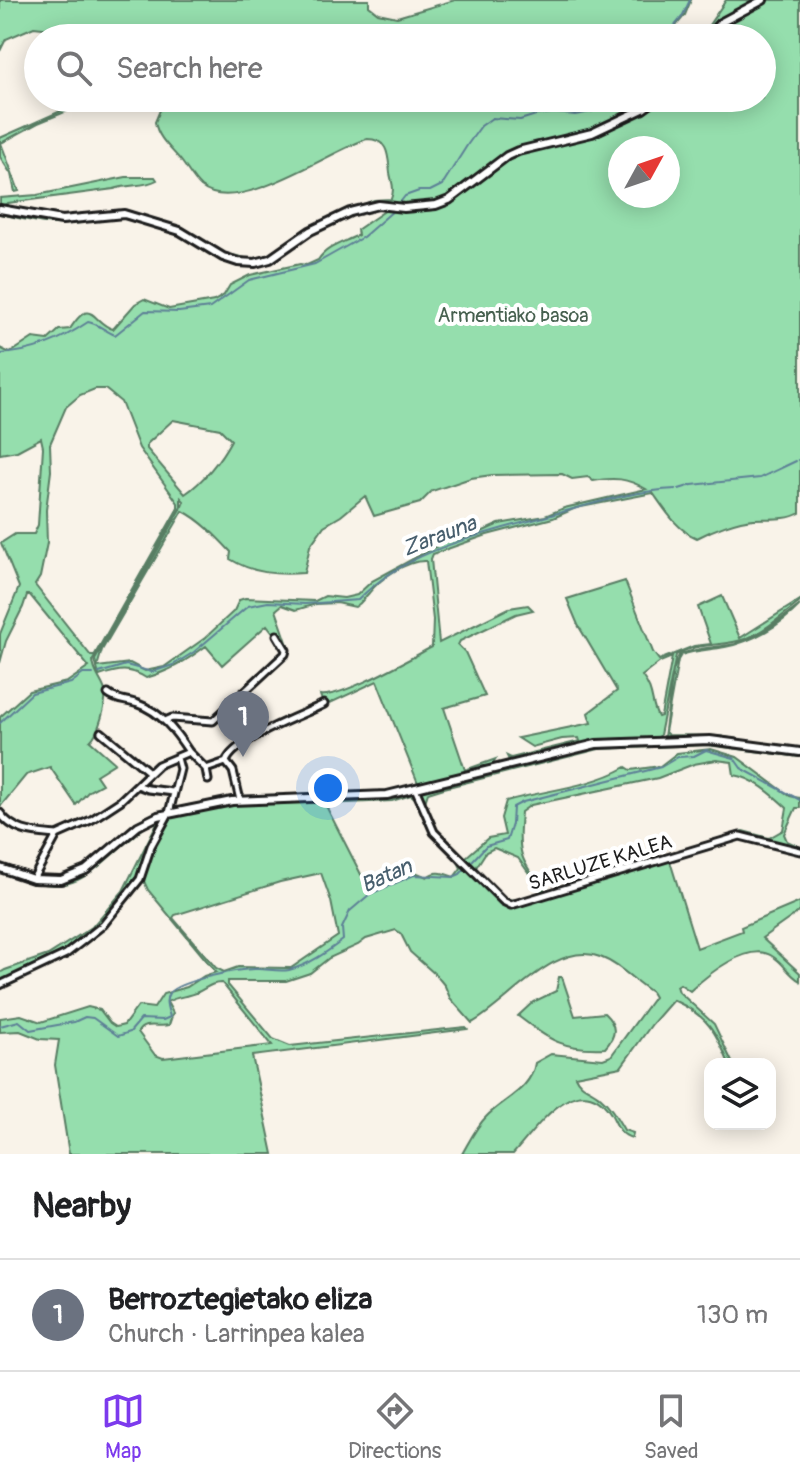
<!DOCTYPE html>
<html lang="en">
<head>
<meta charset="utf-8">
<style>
	:root { --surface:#fff; --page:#f2f2f2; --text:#202124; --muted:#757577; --line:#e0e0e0; --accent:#7c3aed }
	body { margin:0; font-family:Pangolin,sans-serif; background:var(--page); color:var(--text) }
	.controls { position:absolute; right:24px; bottom:24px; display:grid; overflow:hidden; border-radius:16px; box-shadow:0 4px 20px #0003 }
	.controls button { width:72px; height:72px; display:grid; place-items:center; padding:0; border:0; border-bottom:2px solid var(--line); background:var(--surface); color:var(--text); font:40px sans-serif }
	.compass { position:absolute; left:608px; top:136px; width:72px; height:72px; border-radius:50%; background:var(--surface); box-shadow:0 4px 20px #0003; rotate:50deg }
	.you { position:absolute; left:328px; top:788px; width:28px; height:28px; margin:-20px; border:6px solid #fff; border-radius:50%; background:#1a73e8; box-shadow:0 0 0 12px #1a73e833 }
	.badge { display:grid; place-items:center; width:52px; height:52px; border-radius:50%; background:var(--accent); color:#fff; font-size:26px; font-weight:700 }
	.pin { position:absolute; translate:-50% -66px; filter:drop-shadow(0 2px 4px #0008) }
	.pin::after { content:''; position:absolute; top:42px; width:28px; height:24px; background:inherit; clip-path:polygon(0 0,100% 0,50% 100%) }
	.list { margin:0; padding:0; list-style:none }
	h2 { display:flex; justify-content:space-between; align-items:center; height:104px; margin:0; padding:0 32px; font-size:34px }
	h2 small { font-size:26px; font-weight:400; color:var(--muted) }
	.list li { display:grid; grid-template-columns:52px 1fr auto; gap:24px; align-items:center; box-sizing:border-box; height:112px; padding:0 32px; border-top:2px solid var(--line) }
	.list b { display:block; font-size:30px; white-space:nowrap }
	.list p { margin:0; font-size:26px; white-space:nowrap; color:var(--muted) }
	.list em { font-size:26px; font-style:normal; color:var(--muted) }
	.icon { flex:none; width:44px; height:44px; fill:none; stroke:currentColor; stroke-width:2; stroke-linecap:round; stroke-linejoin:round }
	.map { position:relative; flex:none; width:800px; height:1154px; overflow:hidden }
	.search { position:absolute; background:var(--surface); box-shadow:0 4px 20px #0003; left:24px; right:24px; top:24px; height:88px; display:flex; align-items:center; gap:20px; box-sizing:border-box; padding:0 28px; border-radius:44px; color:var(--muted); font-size:30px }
	.sheet { height:216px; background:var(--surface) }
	nav { display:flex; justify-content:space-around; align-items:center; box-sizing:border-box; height:112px; border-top:2px solid var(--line); background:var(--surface); font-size:22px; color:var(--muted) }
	nav a { display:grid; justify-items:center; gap:4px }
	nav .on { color:var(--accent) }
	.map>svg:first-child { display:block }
	.green { fill:#95dead; stroke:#587d64; stroke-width:2; fill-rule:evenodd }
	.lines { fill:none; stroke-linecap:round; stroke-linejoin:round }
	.stream { stroke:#5d8096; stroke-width:2 }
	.minor-casing { stroke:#1c1c1c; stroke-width:11 }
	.tertiary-casing { stroke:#1c1c1c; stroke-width:12 }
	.minor { stroke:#fff; stroke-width:5 }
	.tertiary { stroke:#fff; stroke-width:6 }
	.labels { text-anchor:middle; stroke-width:8; stroke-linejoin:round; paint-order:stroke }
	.park-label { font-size:20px; fill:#46604f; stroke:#fff }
	.street-label { font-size:20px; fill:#1c1c1c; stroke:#fff }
	.water-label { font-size:22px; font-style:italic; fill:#475e6d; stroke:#fff }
</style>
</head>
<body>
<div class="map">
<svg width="800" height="1154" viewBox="0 0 800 1154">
	<rect width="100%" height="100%" fill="#f9f3e9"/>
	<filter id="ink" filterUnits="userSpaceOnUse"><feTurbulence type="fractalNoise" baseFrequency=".0125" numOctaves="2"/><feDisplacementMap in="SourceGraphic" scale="16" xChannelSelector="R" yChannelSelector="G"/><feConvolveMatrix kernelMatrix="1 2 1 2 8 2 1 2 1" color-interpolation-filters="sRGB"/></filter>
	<g filter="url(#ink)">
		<path class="green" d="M0 0H369V6L378 13 397 17 455 0H691L685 15 666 38H221L217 33 206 30 172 33 101 31 87 33 34 27 6 39 0 51Z
			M726 0H800V513C786 521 769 518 754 519 737 520 712 530 697 538 677 530 665 510 653 493L576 508 553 518 487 535 433 554 431 559 439 643 509 608 528 605 533 610 516 614 460 641 458 645 465 652 485 696 444 708 465 770 496 759 492 765 418 783 377 681 324 706 320 695C340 699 411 658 432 647L433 620 426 561C407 560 381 578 369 593 363 599 362 603 355 607L337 603 316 604 296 610 282 605 276 610 288 645 279 631 274 634 267 625 222 665 206 646C186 661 170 671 146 678 128 667 119 670 99 676L95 660 181 509 184 501 181 498V507L93 660C93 673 102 680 105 691 107 703 99 733 90 741L115 763 96 775 102 784 89 791 76 805 50 767 26 775 0 807V717L29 691 67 682 89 667 30 595H27L23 607 6 641 0 663V634L19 587 1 543 15 534H34L38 525 43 447 41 438 17 451 0 454V348L10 353 33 338 48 340 59 330 70 329C92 295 92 323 113 329L135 304 144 299 169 309 214 301 224 295 230 285 250 275 300 264 307 265 318 260C327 246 343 243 358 235L357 230 386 210C366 202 322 227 303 239 288 249 275 263 256 265 222 270 203 240 173 232 159 229 133 218 120 218 104 218 88 223 72 224 47 226 24 219 0 214V213L52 223 125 217 185 235 227 260 255 264 272 260 307 236 344 217 372 208 394 206 379 204 356 209 311 229 275 256 253 262 221 254 182 230 126 214 56 221 0 210V198L37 195 126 177H155L157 180C145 187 128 184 114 189L8 203 0 207 27 215 54 219 125 213 186 230 217 251 253 260 270 256 303 232 331 218 374 200 391 199C395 188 392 184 390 173 388 156 389 139 367 139 329 151 238 217 201 187 193 180 188 170 182 162 172 149 158 139 155 122L165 98H657L646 106 622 116 624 119 648 108 661 98H762V38H700ZM620 148H668V196H620ZM95 389H105L121 402 139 448 178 503V508L94 656H91L35 585 40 577 47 543 46 510 51 471 50 444 66 407 80 395ZM173 420 220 429 231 440C221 459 203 482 185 494L147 449V444ZM562 474 572 479 588 477 593 481C614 477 627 478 646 489L564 508 545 516 499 524 470 537 444 542 372 581 357 595 344 598 325 596 315 601 245 598 239 600 234 611 205 638 164 667 145 671 130 663 97 667 102 650 183 511C201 520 217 537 231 552L230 559C254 574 278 575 304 573L310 546 324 526 341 516 365 496 374 516 420 503 432 491 471 478 492 475Z
			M90 98H99L38 123 1 143 19 191 15 192 11 174 0 157V138Z
			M625 581 653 652 659 660 694 646 711 644 698 607 722 596 740 638 800 600V602C783 615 765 631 745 639 724 647 695 642 676 655L660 735 658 738 604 740 510 762 507 756 511 758 580 741 579 738 562 739 532 747 518 738 591 723 588 713 617 691 578 625 567 599ZM672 657 661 716 658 717C650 703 655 693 642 676L660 662Z
			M800 605C781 625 752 642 725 647 710 650 695 650 681 655L678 660 665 732 668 735 718 736 800 749 712 737H664L673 671 679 655C696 647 716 648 735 644 760 637 780 620 800 605Z
			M697 742 800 757 707 745 599 749 444 788 428 793 425 802 435 828 465 858 488 838 505 835 501 818 506 801C545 790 591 787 626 767L631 770 660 766 677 753 711 749 737 757 790 796 800 798V808H796L784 834 787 841 800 847V850L749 834H740L515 903 506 902 437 834 419 792 420 790 594 747ZM716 760 732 762 734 775C754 778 772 794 787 808L783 830 769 838 743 831 552 890H545C518 860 518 851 521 812L531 805 658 778 694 764ZM494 848 518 858 543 893C500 907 505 899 475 869L486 852Z
			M411 792 416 796 431 829 509 907H514L669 858 697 948 742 931 741 927 800 902V911L762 938 800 973V981C788 974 784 963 772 956 748 941 706 976 690 991L680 984 677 986 679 992 714 1024 733 1064H729C716 1031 707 1015 673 1000L652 1024 621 1067 575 1076C580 1088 591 1089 600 1097 611 1106 617 1118 624 1130L633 1133 632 1138C617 1134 617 1122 609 1111 577 1066 536 1129 513 1154H462C469 1142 476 1127 486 1117 503 1099 531 1090 535 1063L551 1054 603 1059 611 1056 654 997 651 992C634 981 619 964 600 957 556 939 507 1004 472 1023L450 998 445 986 436 975 410 952 401 934 396 930 366 939 358 945 329 958 310 973 286 981H228V985L273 1039 290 1046 465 1027 467 1029 252 1056 273 1154H69L55 1065 59 1040 40 1039 20 1031 0 1032V1018L21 1015 41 1022 88 1007 100 1010 110 1023 116 1027 124 1025 138 1006 154 1008 163 994 187 987 204 976 216 972 148 890 142 877C150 856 157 832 172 815L221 804 372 799ZM411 795 417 800 432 833 456 858 461 868 454 877C443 873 436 870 427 877L408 869 391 884 370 892 325 804 392 801ZM321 873 331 901 338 936 291 968 238 967 224 972 216 968 173 918 175 915 280 882ZM222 983 272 1045 163 1058 155 1055 138 1032C144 1021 158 1028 169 1025L173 1013 167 1002C177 996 188 997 198 992 208 987 211 983 222 983Z
			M165 817 136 882 103 923 65 952 0 983V973L5 970 48 955 92 927 123 891 158 821C148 824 140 831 132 838 99 863 80 895 34 882 23 879 8 877 0 869 17 875 36 884 54 883 99 882 123 828 165 817Z
			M559 977H562L575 1016 604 1013C617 1025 617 1035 605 1048 563 1050 551 1041 518 1016L533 1002 556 991Z"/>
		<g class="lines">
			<path class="stream" d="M665 38 682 17 690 0
				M398 205 405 196 419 191H430L442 185 468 144 481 126 492 118 520 120 536 115 554 113 575 115 591 112 619 98
				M0 354C33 352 60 341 88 322 97 323 105 331 115 335L145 311 179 312 210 308 249 280 315 264 363 237 394 210
				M799 460 800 459
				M679 489 692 485 760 478 796 461
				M99 673 126 665 152 672 173 665 194 652 248 606 268 602 305 604 358 600C408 548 484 534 551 515 594 504 630 491 676 489
				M0 723 32 693 71 683 83 674H93
				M0 1026 19 1021 30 1030 74 1022 85 1017 93 1018 118 1036 130 1032 141 1019 163 1020 170 1017C168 1009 164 1001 169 993 179 981 241 968 258 969 268 969 279 972 289 970 309 965 327 952 343 940L342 928 350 911 370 894 414 875 453 877 460 874 486 846 507 840 512 824 513 807 523 802 661 767 678 757 694 756 706 750 734 758 741 768 800 800"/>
			<g class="minor-casing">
				<path id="minor" d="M108 694C116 701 127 700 138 704 161 712 176 732 189 752
					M165 721 172 718 213 721 285 654 286 650 277 635
					M101 732 149 772
					M226 762C234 739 301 716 324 704
					M206 769 208 780
					M137 785 148 789 173 792
					M415 788 434 832 503 901 511 905 740 836 800 851
					M0 813C14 833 35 833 57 835
					M33 879 57 835 91 820 120 801 158 765 189 752 206 769 226 762 233 771 240 800
					M0 985 66 954 103 925 140 879 151 846 169 813 180 769 177 758"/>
			</g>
			<g class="tertiary-casing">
				<path id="tertiary" d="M707 38 720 23 763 0
					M0 209 62 220 124 214 180 231 223 257 238 262 255 263 270 259 310 231 350 212 378 205 404 208 436 205 449 200 507 156 518 151 592 133 643 109 658 98
					M0 868 33 879 61 880 86 870 138 826 158 816 232 801 387 795 596 744 710 740 800 752"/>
			</g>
			<use href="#minor" class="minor"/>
			<use href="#tertiary" class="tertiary"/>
		</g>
	</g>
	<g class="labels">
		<g class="park-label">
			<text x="513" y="322">Armentiako basoa</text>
		</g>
		<g class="street-label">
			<text transform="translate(600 862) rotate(-17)" y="7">SARLUZE KALEA</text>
		</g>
		<g class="water-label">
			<text transform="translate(439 535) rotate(-21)" y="8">Zarauna</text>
			<text transform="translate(386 875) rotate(-24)" y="8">Batan</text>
		</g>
	</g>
</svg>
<div class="controls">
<button><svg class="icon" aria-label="layers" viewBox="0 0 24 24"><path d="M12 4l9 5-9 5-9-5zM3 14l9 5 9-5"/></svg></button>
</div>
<svg class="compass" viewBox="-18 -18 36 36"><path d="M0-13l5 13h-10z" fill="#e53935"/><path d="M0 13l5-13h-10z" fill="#757577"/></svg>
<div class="you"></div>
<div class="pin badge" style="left:243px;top:757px;background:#6b7280">1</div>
<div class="search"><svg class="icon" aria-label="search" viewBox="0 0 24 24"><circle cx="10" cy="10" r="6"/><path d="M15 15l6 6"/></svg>Search here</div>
</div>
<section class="sheet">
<h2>Nearby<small></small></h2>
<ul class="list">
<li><span class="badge" style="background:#6b7280">1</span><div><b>Berroztegietako eliza</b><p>Church · Larrinpea kalea</p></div><em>130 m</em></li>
</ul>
</section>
<nav>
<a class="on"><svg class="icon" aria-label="map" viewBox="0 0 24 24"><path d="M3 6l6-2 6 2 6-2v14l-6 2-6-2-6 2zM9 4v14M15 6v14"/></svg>Map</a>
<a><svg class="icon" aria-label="directions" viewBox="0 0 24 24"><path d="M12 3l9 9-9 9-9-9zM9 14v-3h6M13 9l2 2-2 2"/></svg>Directions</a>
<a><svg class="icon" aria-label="saved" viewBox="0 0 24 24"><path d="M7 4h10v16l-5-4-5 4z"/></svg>Saved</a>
</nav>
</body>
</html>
